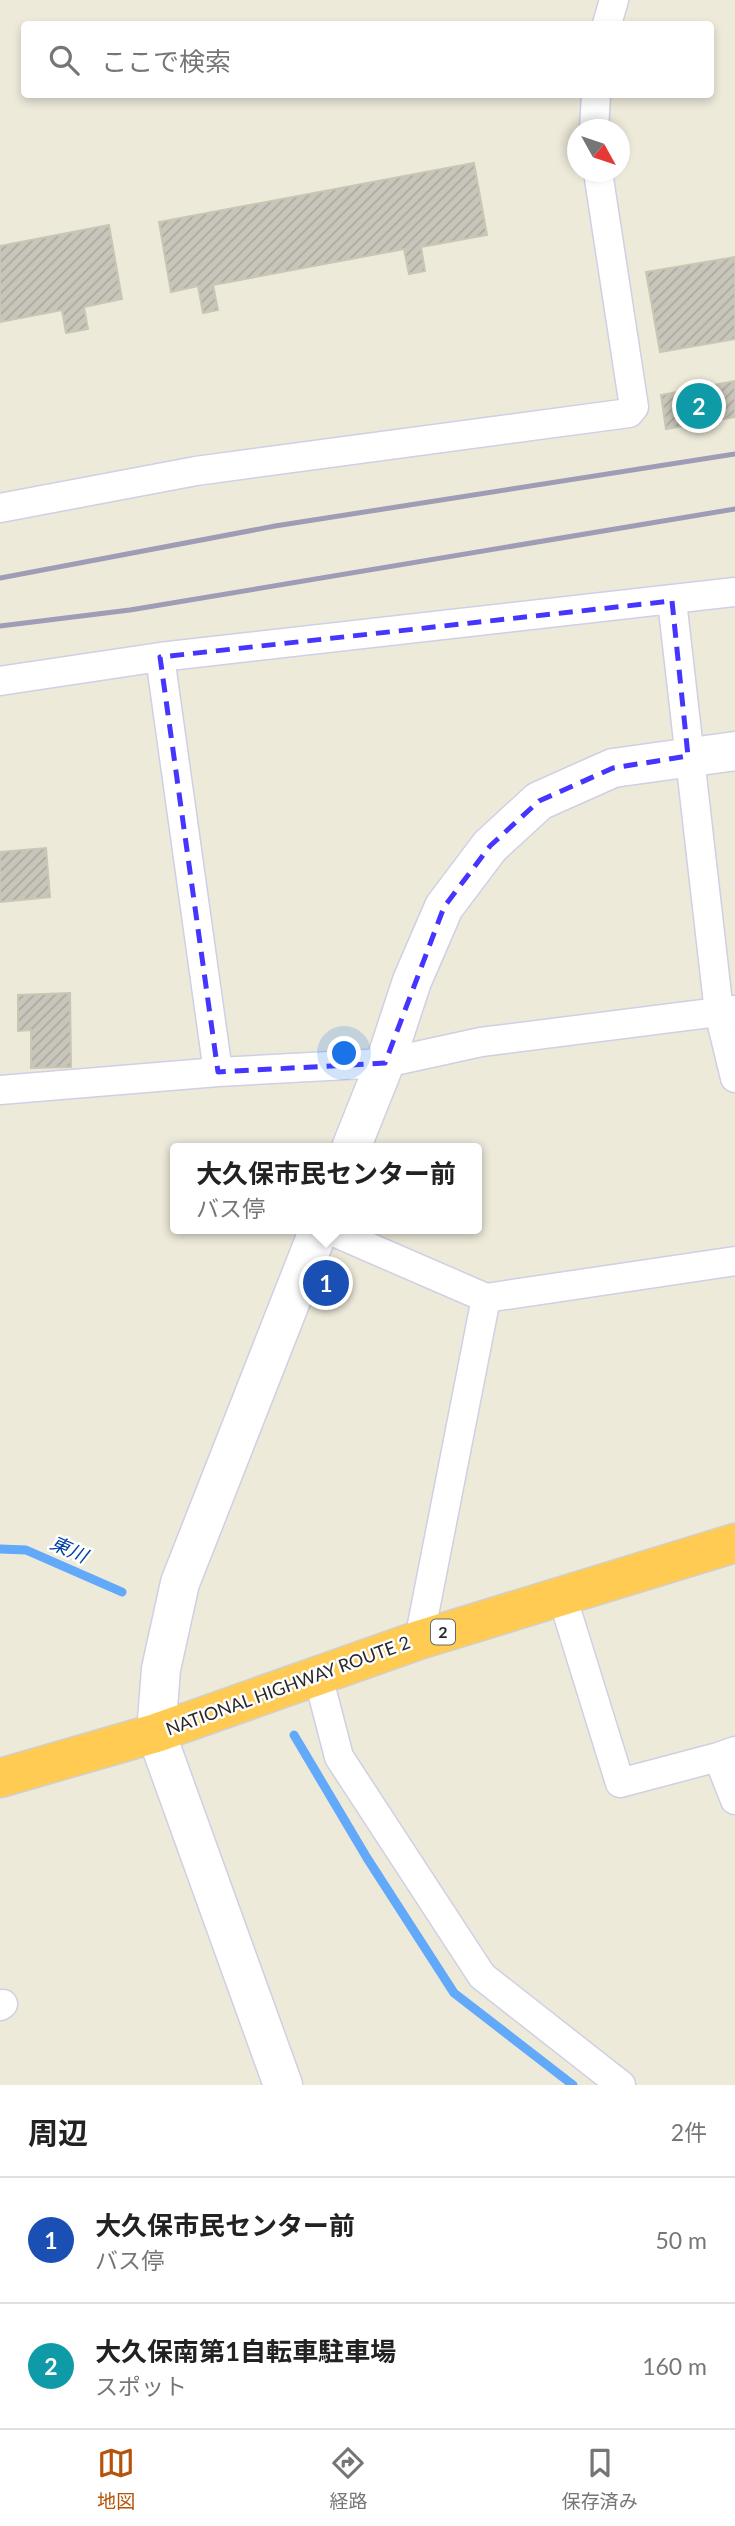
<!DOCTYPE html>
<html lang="ja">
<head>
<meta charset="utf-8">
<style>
	:root { --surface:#fff; --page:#f2f2f2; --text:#222; --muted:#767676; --line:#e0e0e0; --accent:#b45309 }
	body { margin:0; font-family:Lato,"Noto Sans JP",sans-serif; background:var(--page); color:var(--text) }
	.compass { position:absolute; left:567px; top:119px; width:63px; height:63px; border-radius:50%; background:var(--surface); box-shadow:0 4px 10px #0003; rotate:130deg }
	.you { position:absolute; left:345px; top:1054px; width:24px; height:24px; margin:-18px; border:5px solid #fff; border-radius:50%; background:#1a73e8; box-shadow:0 0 0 10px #1a73e833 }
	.badge { display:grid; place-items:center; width:46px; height:46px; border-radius:50%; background:var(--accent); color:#fff; font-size:23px; font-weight:700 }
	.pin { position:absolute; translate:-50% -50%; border:4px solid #fff; box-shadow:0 2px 7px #0006 }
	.popup { position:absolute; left:170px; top:1143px; width:312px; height:91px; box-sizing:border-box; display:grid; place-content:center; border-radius:7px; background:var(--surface); filter:drop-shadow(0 2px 5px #0005); font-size:23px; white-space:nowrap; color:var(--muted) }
	.popup b { font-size:26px; color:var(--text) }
	.popup::after { content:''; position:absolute; left:50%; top:100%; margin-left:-14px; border:14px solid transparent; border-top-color:var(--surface) }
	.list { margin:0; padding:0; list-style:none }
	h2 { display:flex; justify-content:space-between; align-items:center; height:91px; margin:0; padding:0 28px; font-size:30px }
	h2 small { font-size:23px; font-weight:400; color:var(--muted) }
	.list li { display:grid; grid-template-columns:46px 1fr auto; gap:21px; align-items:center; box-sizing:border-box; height:126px; padding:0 28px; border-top:2px solid var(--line) }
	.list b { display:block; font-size:26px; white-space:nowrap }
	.list p { margin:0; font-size:23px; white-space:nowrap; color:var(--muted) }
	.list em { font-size:23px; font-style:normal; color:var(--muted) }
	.icon { flex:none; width:38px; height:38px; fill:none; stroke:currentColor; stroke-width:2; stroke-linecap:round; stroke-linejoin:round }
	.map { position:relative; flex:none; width:735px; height:2085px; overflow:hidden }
	.search { position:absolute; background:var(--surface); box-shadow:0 4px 10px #0003; left:21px; right:21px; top:21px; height:77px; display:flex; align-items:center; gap:18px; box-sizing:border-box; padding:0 24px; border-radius:7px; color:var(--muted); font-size:26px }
	.sheet { height:343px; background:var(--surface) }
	nav { display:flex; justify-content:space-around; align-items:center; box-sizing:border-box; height:98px; border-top:2px solid var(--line); background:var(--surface); font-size:19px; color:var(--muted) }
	nav a { display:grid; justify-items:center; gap:4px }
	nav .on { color:var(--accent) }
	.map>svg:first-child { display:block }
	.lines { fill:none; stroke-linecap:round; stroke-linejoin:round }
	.stream { stroke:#62a9fa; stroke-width:9 }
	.building { fill:url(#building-hatch); stroke:#c9c7b3; stroke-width:2 }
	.street-casing { stroke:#d0cfe4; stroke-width:31 }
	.secondary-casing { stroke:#d0cfe4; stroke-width:41 }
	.highway-casing { stroke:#d0d0d0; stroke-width:41 }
	.street { stroke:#fff; stroke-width:28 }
	.secondary { stroke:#fff; stroke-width:38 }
	.highway { stroke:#ffcb53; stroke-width:38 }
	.rail { stroke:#9f9cb6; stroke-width:5 }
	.marked { fill:none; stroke:#4535ff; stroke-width:5; stroke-dasharray:14 9; stroke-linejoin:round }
	.labels { text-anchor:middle; stroke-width:5; stroke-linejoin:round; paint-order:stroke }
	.shield { fill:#fff; stroke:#696969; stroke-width:2 }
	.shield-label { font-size:16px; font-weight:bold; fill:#292929 }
	.street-label { font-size:18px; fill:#292929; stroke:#fff }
	.water-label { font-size:19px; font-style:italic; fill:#0141a6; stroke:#fff }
</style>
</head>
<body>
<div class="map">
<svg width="735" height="2085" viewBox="0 0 735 2085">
	<defs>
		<pattern id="building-hatch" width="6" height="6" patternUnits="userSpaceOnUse" patternTransform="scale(1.75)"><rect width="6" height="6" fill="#c8c6ba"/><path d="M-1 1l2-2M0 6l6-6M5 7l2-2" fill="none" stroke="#acaaa0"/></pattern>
	</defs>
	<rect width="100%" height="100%" fill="#edeada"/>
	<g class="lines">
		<path class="stream" d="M0 1549 26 1550 122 1592
			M294 1735 367 1858 454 1993 573 2085"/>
	</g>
	<path class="building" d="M474 163 487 235 421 247 425 271 409 274 404 249 213 285 218 310 203 313 198 286 171 292 159 222Z
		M109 225 122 299 84 307 88 329 66 333 62 310 0 322V246Z
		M735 257V339L660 352 646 272Z
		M735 381V417L666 429 661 395Z
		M46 848 50 897 0 902V852Z
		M70 993 71 1067 31 1068V1030L18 1031V995Z"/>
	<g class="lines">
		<g class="street-casing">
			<path id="street" d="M607 24 614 0
				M594 130 596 94
				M0 508 196 471 629 413 634 407 598 172
				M672 601 719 1012 735 1078
				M160 657 218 1072
				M0 681 160 657 735 592
				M0 1090 218 1072 385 1063 481 1042 735 1010
				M327 1229 486 1298 735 1261
				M562 1596 620 1783 718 1757
				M419 1640 486 1298
				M318 1676 339 1757 482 1976 621 2085
				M735 1751 718 1757 735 1800
				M0 2006 3 2004"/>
		</g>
		<g class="secondary-casing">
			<path id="secondary" d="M351 1148 385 1063 412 981 444 907 490 846 539 801 613 768 735 751
				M283 2085 156 1733 161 1669 180 1583 319 1229"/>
		</g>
		<g class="highway-casing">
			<path id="highway" d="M0 1778 156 1733 419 1640 735 1543"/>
		</g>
		<use href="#street" class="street"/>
		<use href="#secondary" class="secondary"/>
		<use href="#highway" class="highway"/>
		<path class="rail" d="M0 578 275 526 735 454
			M0 626 130 610 735 509"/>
	</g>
	<path class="marked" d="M672 601 688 756 613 768 539 801 490 846 444 907 385 1063 218 1072 160 657Z"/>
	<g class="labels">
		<rect class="shield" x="431" y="1619.5" width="24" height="25" rx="5"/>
		<g class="shield-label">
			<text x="443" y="1638">2</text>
		</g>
		<g class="street-label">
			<text transform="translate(288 1686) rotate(-20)" y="6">NATIONAL HIGHWAY ROUTE 2</text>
		</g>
		<g class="water-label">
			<text transform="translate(69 1549) rotate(24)" y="7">東川</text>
		</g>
	</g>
</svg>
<svg class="compass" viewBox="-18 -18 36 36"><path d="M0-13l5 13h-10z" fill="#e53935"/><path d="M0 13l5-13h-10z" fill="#767676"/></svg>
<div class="you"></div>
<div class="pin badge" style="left:326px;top:1283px;background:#1a4fb4">1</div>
<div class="popup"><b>大久保市民センター前</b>バス停</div>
<div class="pin badge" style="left:699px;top:406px;background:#0f9aa8">2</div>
<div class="search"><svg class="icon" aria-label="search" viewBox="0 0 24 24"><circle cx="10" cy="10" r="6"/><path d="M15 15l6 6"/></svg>ここで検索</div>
</div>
<section class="sheet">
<h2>周辺<small>2件</small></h2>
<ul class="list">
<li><span class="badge" style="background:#1a4fb4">1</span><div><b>大久保市民センター前</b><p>バス停</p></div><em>50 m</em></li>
<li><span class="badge" style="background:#0f9aa8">2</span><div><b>大久保南第1自転車駐車場</b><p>スポット</p></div><em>160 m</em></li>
</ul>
</section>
<nav>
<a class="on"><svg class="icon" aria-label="map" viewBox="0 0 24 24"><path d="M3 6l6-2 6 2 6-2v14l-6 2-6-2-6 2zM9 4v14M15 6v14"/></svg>地図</a>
<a><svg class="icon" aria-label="directions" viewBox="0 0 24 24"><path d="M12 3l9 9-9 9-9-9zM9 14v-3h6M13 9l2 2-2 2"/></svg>経路</a>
<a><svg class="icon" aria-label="saved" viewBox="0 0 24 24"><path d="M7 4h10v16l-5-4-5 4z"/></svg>保存済み</a>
</nav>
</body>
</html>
